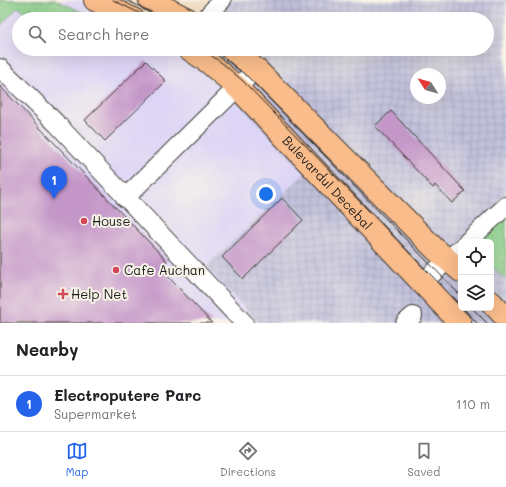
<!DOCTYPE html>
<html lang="en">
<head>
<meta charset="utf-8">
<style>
	:root { --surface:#fff; --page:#f6f6f6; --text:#202124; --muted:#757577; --line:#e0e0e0; --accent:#2563eb }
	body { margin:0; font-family:Mali,sans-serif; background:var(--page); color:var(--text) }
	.controls { position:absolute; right:12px; bottom:12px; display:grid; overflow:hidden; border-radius:6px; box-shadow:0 4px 16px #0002 }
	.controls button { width:36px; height:36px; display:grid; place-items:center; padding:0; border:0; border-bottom:1px solid var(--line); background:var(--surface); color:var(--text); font:20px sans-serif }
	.compass { position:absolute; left:410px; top:68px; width:36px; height:36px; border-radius:50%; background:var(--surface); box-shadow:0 4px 16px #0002; rotate:306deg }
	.you { position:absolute; left:266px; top:194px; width:14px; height:14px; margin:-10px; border:3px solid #fff; border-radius:50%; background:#1a73e8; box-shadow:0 0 0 6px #1a73e833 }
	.badge { display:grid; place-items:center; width:26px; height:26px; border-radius:50%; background:var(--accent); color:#fff; font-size:13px; font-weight:700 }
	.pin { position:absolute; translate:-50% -33px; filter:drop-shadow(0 1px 2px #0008) }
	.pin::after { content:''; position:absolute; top:21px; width:14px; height:12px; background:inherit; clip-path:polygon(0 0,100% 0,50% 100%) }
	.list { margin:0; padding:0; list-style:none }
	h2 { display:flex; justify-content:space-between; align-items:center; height:52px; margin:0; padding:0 16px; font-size:17px }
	h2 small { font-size:13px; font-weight:400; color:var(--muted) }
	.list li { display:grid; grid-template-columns:26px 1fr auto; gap:12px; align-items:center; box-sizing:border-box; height:56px; padding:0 16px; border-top:1px solid var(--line) }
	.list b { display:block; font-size:15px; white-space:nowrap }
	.list p { margin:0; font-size:13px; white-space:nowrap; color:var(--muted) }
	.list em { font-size:13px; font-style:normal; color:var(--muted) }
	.icon { flex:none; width:22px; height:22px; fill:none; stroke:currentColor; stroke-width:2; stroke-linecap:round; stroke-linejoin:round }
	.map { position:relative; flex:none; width:506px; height:323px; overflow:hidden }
	.search { position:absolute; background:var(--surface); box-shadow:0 4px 16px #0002; left:12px; right:12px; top:12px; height:44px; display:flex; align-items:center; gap:10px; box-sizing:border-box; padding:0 14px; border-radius:22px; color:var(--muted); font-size:15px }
	.sheet { height:108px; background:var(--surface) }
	nav { display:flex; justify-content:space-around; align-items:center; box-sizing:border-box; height:56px; border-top:1px solid var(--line); background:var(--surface); font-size:11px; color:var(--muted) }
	nav a { display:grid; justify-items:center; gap:2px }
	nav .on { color:var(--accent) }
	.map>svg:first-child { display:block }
	.built { fill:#ddd5f6 }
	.industrial { fill:url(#industrial-grid); fill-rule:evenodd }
	.green { fill:url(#green-dots); stroke:#527552 }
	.building { fill:#c597c9 }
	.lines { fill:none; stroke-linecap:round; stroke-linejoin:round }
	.minor-casing { stroke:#3c3834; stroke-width:20 }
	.major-casing { stroke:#3c3834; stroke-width:24 }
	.minor { stroke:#fff; stroke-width:18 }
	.major { stroke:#f9bc8a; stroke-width:22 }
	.tram { stroke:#1c1c1c; stroke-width:1 }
	.poi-dot { fill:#d1495b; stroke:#f7f3e8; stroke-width:1.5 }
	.labels { text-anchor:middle; stroke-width:4; stroke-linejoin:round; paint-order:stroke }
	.street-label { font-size:13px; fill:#1c1c1c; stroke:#f7f3e8 }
	.poi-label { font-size:13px; fill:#1c1c1c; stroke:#f7f3e8; text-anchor:start }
</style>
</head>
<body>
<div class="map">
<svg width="506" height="323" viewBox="0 0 506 323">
	<defs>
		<pattern id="industrial-grid" width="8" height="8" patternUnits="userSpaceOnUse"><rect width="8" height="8" fill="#c2c1dc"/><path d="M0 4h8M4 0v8" fill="none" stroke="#a6a5bc"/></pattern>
		<pattern id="green-dots" width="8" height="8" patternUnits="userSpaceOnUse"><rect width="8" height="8" fill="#87ce88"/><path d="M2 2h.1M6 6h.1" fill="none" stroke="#74b075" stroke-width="1.8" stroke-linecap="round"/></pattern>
	</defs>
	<rect width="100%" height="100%" fill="#f7f3e8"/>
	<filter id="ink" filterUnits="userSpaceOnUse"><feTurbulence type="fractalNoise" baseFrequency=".025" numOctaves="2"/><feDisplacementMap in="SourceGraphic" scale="8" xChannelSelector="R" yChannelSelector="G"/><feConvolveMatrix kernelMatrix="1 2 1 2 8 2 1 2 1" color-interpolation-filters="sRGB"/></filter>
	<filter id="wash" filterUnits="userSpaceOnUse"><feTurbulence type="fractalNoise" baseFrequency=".012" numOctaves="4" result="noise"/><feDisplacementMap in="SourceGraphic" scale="16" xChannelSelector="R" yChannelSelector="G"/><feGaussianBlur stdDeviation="0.9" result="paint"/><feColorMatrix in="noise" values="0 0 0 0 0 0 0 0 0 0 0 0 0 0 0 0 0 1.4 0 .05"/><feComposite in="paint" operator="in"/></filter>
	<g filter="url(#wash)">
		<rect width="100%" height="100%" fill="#f1daba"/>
		<path class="built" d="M0 0H95L133 19H19V49H187L305 173 207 267 259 323H0Z"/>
		<path class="industrial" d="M222 0H506V323H259L206 267 305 173 187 49H487V19H205ZM416 74H440V98H416ZM461 242H491V308H461Z"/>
		<path class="green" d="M0 0H56L96 19H68L62 17 61 19H54L31 9 26 13 18 7 0 26Z
			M506 210V280L491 265V242H473Z"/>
		<g id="blocks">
			<path class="building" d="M146 61 166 81 105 141 85 120Z
				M0 86 167 261 160 268 212 323H0Z
				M391 111 465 191 452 203 435 185 433 188 375 126Z
				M282 198 303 220 243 279 222 257Z"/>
		</g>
	</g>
	<g filter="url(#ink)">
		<use href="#blocks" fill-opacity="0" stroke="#3c3834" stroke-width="1"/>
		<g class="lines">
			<g class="minor-casing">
				<path id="minor" d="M205 19 222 0
					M0 68 57 124 244 323
					M125 198 256 69
					M467 242 506 206
					M422 283 461 248
					M405 323 413 316"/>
			</g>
			<g class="major-casing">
				<g id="major">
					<path d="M95 0 133 19"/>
					<path d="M150 0 187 19"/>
					<path id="s1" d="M189 49 209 63 237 87 460 323"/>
					<path d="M231 49 256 69 435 249 461 271"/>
					<path d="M491 302 506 318"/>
				</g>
			</g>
			<use href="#minor" class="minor"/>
			<use href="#major" class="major"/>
			<path class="tram" d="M113 0 151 19
				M126 0 166 19
				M202 49 222 63 243 81 461 306
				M213 49 248 77 461 296
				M463 308 477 323
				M472 308 487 323"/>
		</g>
	</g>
	<g class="poi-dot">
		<circle cx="84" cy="221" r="4"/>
		<circle cx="116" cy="270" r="4"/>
		<path d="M61 288h4v4h4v4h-4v4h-4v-4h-4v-4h4z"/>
	</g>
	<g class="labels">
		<g class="street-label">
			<text dy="5" stroke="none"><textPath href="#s1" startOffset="193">Bulevardul Decebal</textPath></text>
		</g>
		<g class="poi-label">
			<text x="92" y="226">House</text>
			<text x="124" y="275">Cafe Auchan</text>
			<text x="71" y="299">Help Net</text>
		</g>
	</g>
</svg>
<div class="controls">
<button><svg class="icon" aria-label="locate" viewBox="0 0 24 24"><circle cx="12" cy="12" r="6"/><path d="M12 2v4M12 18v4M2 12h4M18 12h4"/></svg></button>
<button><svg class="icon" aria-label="layers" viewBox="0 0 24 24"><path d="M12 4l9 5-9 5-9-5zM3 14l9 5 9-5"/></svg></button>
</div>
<svg class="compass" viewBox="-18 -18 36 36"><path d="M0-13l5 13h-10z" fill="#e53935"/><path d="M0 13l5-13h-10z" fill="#757577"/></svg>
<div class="you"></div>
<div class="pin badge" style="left:54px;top:199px">1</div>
<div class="search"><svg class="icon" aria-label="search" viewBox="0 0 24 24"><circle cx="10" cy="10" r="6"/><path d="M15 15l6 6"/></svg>Search here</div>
</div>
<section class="sheet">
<h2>Nearby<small></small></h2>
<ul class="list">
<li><span class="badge">1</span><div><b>Electroputere Parc</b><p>Supermarket</p></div><em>110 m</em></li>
</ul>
</section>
<nav>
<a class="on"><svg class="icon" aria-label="map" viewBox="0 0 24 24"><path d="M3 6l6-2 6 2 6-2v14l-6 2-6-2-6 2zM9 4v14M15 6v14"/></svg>Map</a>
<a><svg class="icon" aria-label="directions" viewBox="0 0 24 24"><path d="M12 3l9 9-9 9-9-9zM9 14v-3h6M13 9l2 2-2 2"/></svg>Directions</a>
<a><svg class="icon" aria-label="saved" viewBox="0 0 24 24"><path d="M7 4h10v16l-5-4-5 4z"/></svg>Saved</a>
</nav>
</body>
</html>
